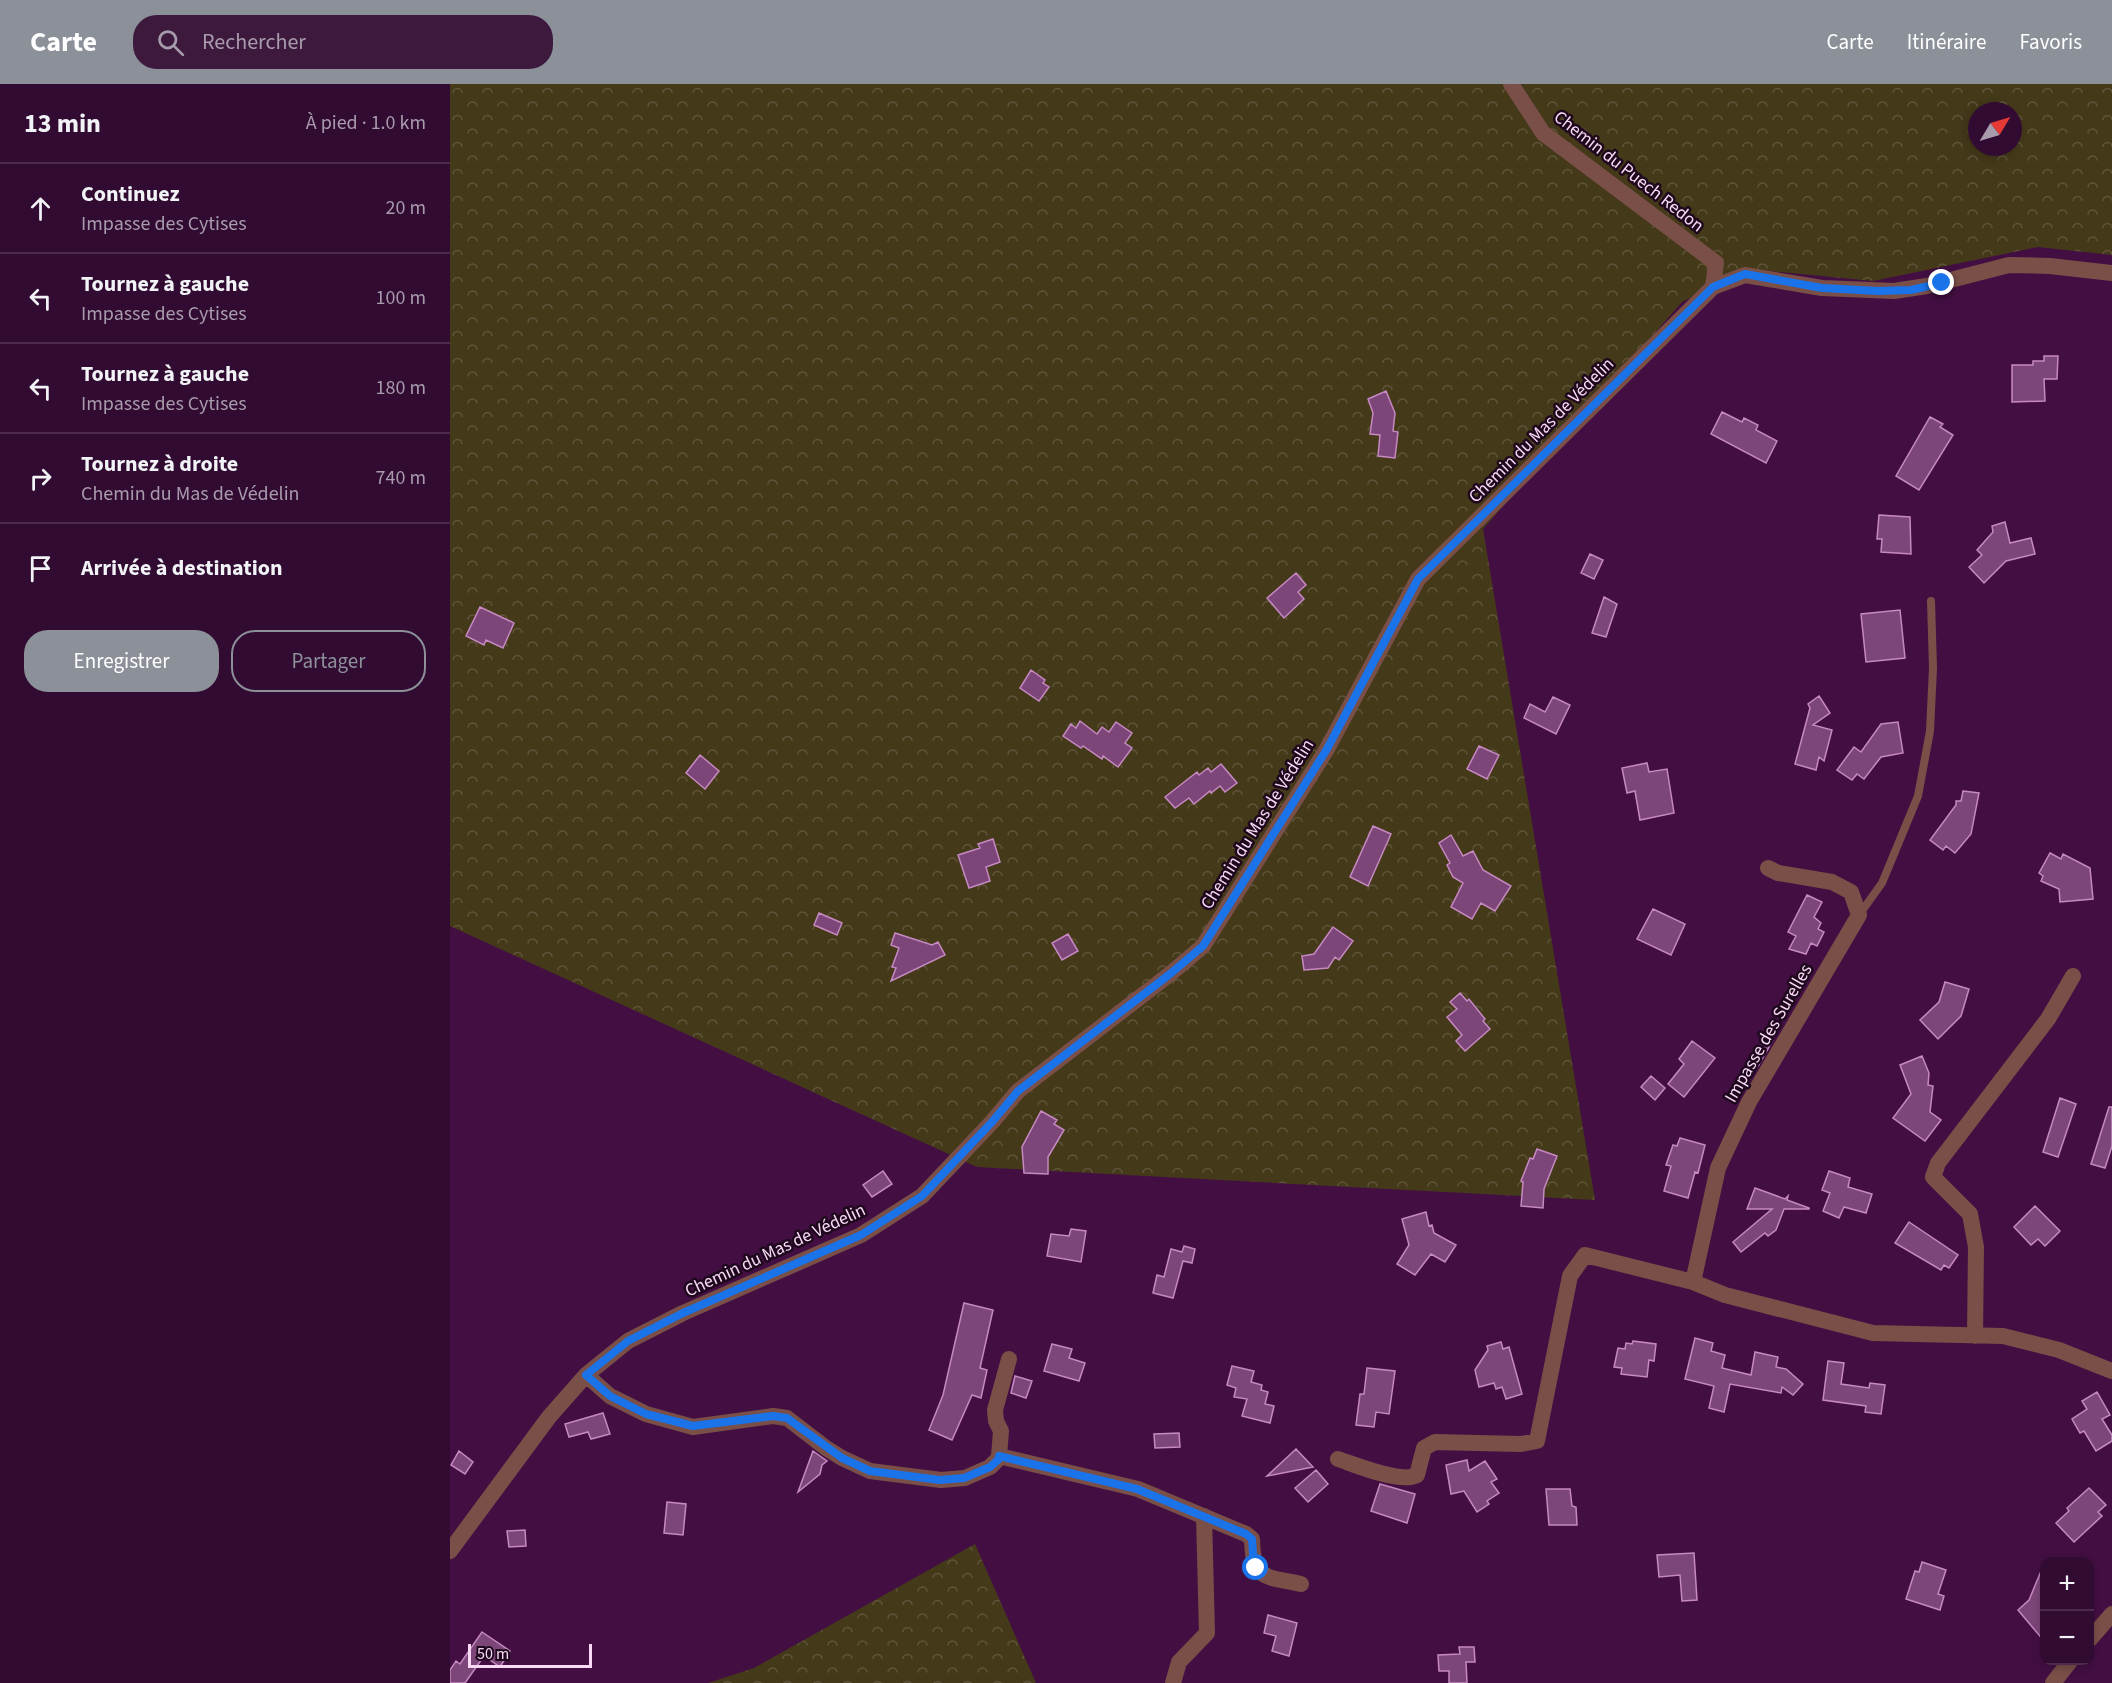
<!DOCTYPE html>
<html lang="fr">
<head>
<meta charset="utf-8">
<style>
	:root { --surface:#320b32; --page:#3d193e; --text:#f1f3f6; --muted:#a89bac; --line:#4d2b4d; --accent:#8c9099 }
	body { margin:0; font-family:"Source Sans 3",sans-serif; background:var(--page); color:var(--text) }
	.controls { position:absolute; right:18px; bottom:18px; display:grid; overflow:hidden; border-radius:12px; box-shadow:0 3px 9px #0003 }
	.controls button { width:54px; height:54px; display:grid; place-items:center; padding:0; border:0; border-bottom:2px solid var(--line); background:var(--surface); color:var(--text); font:30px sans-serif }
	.compass { position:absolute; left:1518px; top:18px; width:54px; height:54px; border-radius:50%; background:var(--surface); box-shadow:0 3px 9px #0003; rotate:52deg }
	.scale { position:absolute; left:18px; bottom:15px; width:124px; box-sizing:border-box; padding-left:6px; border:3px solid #f9d9f5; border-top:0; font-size:16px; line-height:21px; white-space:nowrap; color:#f9d9f5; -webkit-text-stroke:4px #1e081d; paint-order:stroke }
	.stop { position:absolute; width:18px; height:18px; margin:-14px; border:4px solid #1a73e8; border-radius:50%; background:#fff }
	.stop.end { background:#1a73e8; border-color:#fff; box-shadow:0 2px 6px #0008 }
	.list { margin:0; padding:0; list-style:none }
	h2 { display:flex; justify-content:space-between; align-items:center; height:78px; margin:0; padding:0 24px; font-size:26px }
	h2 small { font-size:20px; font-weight:400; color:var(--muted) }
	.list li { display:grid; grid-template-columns:39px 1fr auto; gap:18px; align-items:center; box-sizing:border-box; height:90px; padding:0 24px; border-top:2px solid var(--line) }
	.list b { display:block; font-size:22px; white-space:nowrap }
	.list p { margin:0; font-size:20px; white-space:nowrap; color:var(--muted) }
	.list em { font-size:20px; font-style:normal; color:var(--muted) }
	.actions { display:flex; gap:12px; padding:18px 24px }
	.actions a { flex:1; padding:14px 0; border:2px solid var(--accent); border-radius:24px; text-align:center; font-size:21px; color:var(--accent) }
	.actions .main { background:var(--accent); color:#fff }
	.icon { flex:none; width:33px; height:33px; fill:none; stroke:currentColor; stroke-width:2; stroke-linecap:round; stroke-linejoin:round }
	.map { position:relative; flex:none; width:1662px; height:1599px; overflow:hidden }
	header { display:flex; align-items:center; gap:36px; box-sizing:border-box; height:84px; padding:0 30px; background:var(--accent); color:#fff }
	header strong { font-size:28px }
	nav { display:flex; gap:33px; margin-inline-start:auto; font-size:21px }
	.search { width:420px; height:54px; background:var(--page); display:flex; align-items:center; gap:15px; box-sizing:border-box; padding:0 21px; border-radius:24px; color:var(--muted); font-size:22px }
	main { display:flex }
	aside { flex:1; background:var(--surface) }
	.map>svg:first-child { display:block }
	.forest { fill:url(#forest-crowns); fill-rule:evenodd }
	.building { fill:#7d4679; stroke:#c689c1; stroke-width:1.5 }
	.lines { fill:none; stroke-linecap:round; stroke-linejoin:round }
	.service { stroke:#7a4f48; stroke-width:8 }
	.minor { stroke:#7a4f48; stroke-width:16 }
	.route { stroke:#1a73e8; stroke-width:8 }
	.labels { text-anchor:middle; stroke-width:5; stroke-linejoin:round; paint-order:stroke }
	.street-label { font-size:18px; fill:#f9d9f5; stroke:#1e081d }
</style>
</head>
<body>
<header>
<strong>Carte</strong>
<div class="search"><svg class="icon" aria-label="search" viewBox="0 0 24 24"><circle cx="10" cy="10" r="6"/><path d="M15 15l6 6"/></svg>Rechercher</div>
<nav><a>Carte</a><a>Itinéraire</a><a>Favoris</a></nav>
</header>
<main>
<aside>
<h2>13 min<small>À pied · 1.0 km</small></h2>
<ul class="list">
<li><svg class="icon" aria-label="ahead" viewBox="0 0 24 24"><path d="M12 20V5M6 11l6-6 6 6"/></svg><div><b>Continuez</b><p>Impasse des Cytises</p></div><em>20 m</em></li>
<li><svg class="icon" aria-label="left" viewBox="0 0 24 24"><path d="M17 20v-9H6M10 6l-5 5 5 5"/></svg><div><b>Tournez à gauche</b><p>Impasse des Cytises</p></div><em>100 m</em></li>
<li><svg class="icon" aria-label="left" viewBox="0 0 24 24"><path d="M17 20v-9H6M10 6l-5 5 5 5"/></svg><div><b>Tournez à gauche</b><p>Impasse des Cytises</p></div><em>180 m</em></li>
<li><svg class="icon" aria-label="right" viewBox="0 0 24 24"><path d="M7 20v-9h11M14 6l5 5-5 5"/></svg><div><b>Tournez à droite</b><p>Chemin du Mas de Védelin</p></div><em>740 m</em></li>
<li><svg class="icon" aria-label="arrive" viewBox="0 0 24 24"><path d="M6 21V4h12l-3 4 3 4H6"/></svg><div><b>Arrivée à destination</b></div></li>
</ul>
<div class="actions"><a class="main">Enregistrer</a><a>Partager</a></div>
</aside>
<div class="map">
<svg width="1662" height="1599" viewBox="0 0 1662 1599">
	<defs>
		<pattern id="forest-crowns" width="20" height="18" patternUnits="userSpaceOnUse" patternTransform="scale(1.5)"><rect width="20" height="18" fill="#443919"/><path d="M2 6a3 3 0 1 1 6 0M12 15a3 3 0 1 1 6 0" fill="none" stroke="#60553b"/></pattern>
	</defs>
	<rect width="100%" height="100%" fill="#430f42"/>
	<path class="forest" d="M0 0H1662V171L1588 163 1423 197 1299 185 1232 218 1033 445 1145 1116 527 1083 0 842ZM1527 27H1563V63H1527Z
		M525 1460 586 1599H258L304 1584Z"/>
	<path class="building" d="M1594 272H1608L1607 295H1594L1595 317 1562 318V281H1583V277H1594Z
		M936 307 945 329 943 347 948 348 945 374 928 372 930 351 920 350 923 329 918 315Z
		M1272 328 1292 338 1294 334 1308 341 1306 346 1327 357 1316 379 1261 350Z
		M1480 333 1493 340 1490 343 1503 351 1469 406 1446 392Z
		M1429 431 1460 433 1461 470 1431 468 1432 455H1427Z
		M1555 438 1560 459 1581 454 1585 470 1556 477 1534 499 1519 483 1532 471 1527 466 1543 448 1542 442Z
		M1140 470 1153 476 1144 495 1131 489Z
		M846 489 856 501 848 508 854 515 834 534 817 514Z
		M1154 513 1167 520 1156 553 1142 549Z
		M30 523 64 539 53 564 36 556 34 561 16 552Z
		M1450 526 1455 574 1416 578 1411 530Z
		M581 586 595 596 593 599 599 603 589 617 570 604Z
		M1369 612 1380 629 1363 641 1382 646 1374 677 1369 673 1366 686 1345 680 1360 624 1358 620Z
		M1103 613 1120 621 1106 650 1074 634 1080 620 1095 628Z
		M630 637 647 650 652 643 659 648 666 638 682 649 675 659 682 664 668 683 653 672 652 675 633 662 631 664 613 652 621 640 626 644Z
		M1448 638 1453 669 1431 673 1414 695 1407 690 1402 696 1387 686 1404 663 1411 668 1431 640Z
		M1029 662 1049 671 1037 695 1017 685Z
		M250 671 269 687 255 705 236 689Z
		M1197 679 1199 688 1217 685 1224 729 1190 736 1185 707 1177 709 1172 684Z
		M771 680 787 699 775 708 770 702 761 709 760 707 744 720 739 714 725 724 715 713 747 688 749 691 758 684 761 688Z
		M1513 707 1529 709 1521 750 1505 769 1496 762 1493 766 1480 756 1506 721V717H1511Z
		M923 742 941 750 918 802 900 793Z
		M1001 751 1013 772 1023 767 1033 786 1061 802 1045 827 1031 819 1022 835 1001 823 1013 799 1003 793 997 781 1000 779 989 759Z
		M543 755 550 778 536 783 540 797 519 804 508 771 530 764 528 760Z
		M1600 769 1611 775 1613 770 1640 784 1643 815 1610 818 1609 805 1591 797 1593 792 1589 789Z
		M1357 811 1372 818 1364 833 1371 839 1368 845 1374 848 1367 862 1361 859 1356 870 1339 865 1346 852 1338 848Z
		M1203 825 1235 840 1221 871 1187 855Z
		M369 829 392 839 387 851 364 841Z
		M883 843 903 857 889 876 885 873 878 884 854 886 852 872 864 870Z
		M445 849 482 861 488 858 495 871 441 897 446 884 442 883 449 864 441 861Z
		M618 850 628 867 612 876 602 859Z
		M1495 898 1519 905 1511 932 1488 955 1470 936 1489 918Z
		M1010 909 1017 917 1019 915 1035 935 1033 937 1040 945 1015 967 1006 957 1012 951 997 933 1007 925 1000 918Z
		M1314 956H1323L1307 984H1299Z
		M1242 957 1265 974 1234 1013 1218 1000 1234 980 1229 975Z
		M1472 972 1479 989 1478 1001 1483 1002 1480 1028 1491 1036 1475 1057 1443 1034 1461 1010 1450 981Z
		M1201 992 1215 1004 1205 1016 1191 1003Z
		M1610 1014 1626 1020 1608 1073 1593 1068Z
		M1659 1023H1662V1062L1655 1084 1641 1080Z
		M591 1027 607 1036 604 1040 614 1046 598 1073V1090L574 1089 572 1063Z
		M1230 1054 1255 1061 1248 1089 1245 1088 1238 1114 1214 1107 1221 1082 1216 1081 1223 1061 1227 1062Z
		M1087 1065 1107 1072 1094 1105 1093 1124 1071 1122 1073 1098 1071 1097 1080 1074 1083 1075Z
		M433 1087 442 1100 422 1113 413 1101Z
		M1379 1087 1400 1094 1398 1103 1422 1110 1416 1129 1394 1123 1389 1134 1373 1127 1380 1109 1372 1106Z
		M1305 1104 1335 1115 1338 1112 1337 1116 1359 1124V1125H1334L1326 1146 1318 1152 1315 1149 1291 1168 1283 1158 1322 1125H1297Z
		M1585 1122 1610 1147 1595 1162 1588 1155 1581 1161 1564 1143Z
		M976 1128 979 1142 982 1141 984 1149 1006 1161 995 1178 981 1170 965 1191 947 1180 959 1161 952 1135Z
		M1459 1138 1508 1171 1499 1184 1494 1181 1491 1186 1445 1159Z
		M621 1145 636 1147 631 1178 597 1172 601 1150 619 1152Z
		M734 1162 745 1165 742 1179 733 1177 723 1214 703 1209 707 1191 714 1193 721 1165 732 1168Z
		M514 1219 543 1226 530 1284 537 1286 531 1314 522 1311 502 1356 479 1346 493 1311Z
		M1245 1254 1263 1259 1261 1267 1275 1271 1272 1284 1301 1291 1305 1268 1328 1273 1326 1283 1336 1285 1353 1300 1343 1311 1332 1303 1331 1309 1280 1300 1274 1328 1259 1324 1264 1302 1235 1295Z
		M1183 1257 1206 1260 1204 1277 1199 1276 1197 1293 1171 1290 1172 1284 1164 1283 1168 1264 1175 1265 1176 1259 1182 1260Z
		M1051 1258 1053 1265 1059 1263 1072 1310 1056 1315 1052 1303 1046 1305 1044 1299 1029 1303 1025 1286 1038 1266 1037 1262Z
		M602 1260 622 1265 619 1274 635 1279 629 1297 594 1287Z
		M1378 1277 1394 1279 1391 1300 1419 1304 1420 1299 1435 1301 1431 1330 1415 1328 1416 1322 1373 1316Z
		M782 1282 804 1287 801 1298 812 1301 811 1306 818 1308 815 1320 824 1322 820 1339 792 1332 797 1315 784 1313 786 1304 777 1301Z
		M917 1284 945 1287 939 1330 926 1328 924 1343 906 1341 910 1310H914Z
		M565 1292 582 1297 576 1314 561 1309Z
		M1647 1308 1660 1331 1652 1335 1662 1351V1357L1646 1367 1634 1347 1630 1349 1622 1335 1637 1325 1632 1317Z
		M153 1329 160 1350 141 1355 138 1348 119 1353 115 1340Z
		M729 1349 730 1363 705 1364 704 1350Z
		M846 1365 863 1383 817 1392Z
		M9 1367 23 1378 15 1390 1 1381Z
		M363 1367 377 1377 372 1381 370 1390 348 1408Z
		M1017 1376 1019 1387 1035 1377 1047 1395 1041 1398 1049 1409 1037 1417 1039 1420 1027 1428 1014 1407 1001 1410 996 1381Z
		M866 1386 878 1400 858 1418 845 1404Z
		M930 1400 965 1410 957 1439 921 1427Z
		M1639 1404 1656 1421 1648 1428 1652 1432 1624 1458 1606 1439 1619 1427 1617 1424Z
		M1096 1405H1120L1122 1422 1126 1423 1127 1441H1099Z
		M217 1418 236 1420 233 1451 214 1449Z
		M75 1446 76 1462 59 1463 57 1447Z
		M1244 1469 1247 1516 1232 1517 1230 1491 1209 1493 1207 1471Z
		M1472 1478 1496 1486 1488 1510 1494 1512 1490 1526 1456 1515 1465 1487 1469 1488Z
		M1594 1480V1557L1568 1526 1579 1516Z
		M818 1531 847 1539 839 1572 822 1567 826 1552 814 1549Z
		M32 1548 60 1567 50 1583 34 1572 15 1599H0V1586L6 1577 10 1580Z
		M1009 1563H1024L1025 1578H1016L1017 1599H999V1587H989L988 1571 1010 1570Z"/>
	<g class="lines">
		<path class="service" d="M1409 831 1432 799 1468 712 1480 647 1483 584 1481 517"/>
		<path class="minor" d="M1061 0 1093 49 1266 179 1263 203
			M1243 1198 1268 1084 1299 1018 1409 831 1401 808 1382 798 1328 789 1318 784
			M1525 1252 1526 1163 1520 1130 1483 1093 1488 1079 1598 935 1623 892
			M136 1291 160 1312 196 1330 243 1343 323 1332 337 1334 376 1364 392 1374 420 1387 491 1396 515 1394 540 1383 548 1375 549 1372 688 1405 796 1450 802 1455C803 1497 815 1492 851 1500
			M549 1372 551 1347 546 1337 545 1326 559 1275
			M888 1375C906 1381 951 1400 967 1391L974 1364 985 1358 1071 1360 1087 1357 1120 1192 1135 1171 1243 1198 1275 1211 1423 1249 1553 1252 1609 1266 1662 1287
			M0 1467 99 1333 136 1291 178 1257 233 1229 411 1151 472 1112 542 1038 568 1007 720 890 753 862 877 665 968 495 1263 203 1295 191 1372 204 1444 207 1477 202 1559 181 1600 182 1662 189
			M1640 1555 1662 1530
			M723 1599 729 1578 757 1549 754 1432
			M1603 1599 1621 1576"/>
	</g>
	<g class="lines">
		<path class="route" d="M806 1484 803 1470 802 1455 796 1450 687 1405 549 1372 548 1376 540 1383 514 1394 490 1396 420 1387 392 1374 337 1334 323 1332 243 1342 196 1330 160 1312 136 1291 178 1257 233 1229 411 1151 472 1112 542 1038 568 1007 720 890 753 862 877 665 968 495 1263 203 1295 190 1372 204 1428 207 1461 206 1492 199"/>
	</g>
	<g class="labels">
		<g class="street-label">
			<text transform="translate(1179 87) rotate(38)" y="6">Chemin du Puech Redon</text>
			<text transform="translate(1091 346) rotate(-45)" y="6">Chemin du Mas de Védelin</text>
			<text transform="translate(807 740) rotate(-58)" y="6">Chemin du Mas de Védelin</text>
			<text transform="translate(1318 949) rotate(-60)" y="6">Impasse des Surelles</text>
			<text transform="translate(325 1166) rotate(-25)" y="6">Chemin du Mas de Védelin</text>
		</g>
	</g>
</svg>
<div class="controls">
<button>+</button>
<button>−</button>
</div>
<svg class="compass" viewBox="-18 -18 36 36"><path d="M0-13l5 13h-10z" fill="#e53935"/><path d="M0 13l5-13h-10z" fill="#a89bac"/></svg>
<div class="scale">50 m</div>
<div class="stop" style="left:806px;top:1484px"></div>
<div class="stop end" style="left:1492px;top:199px"></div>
</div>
</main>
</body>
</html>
